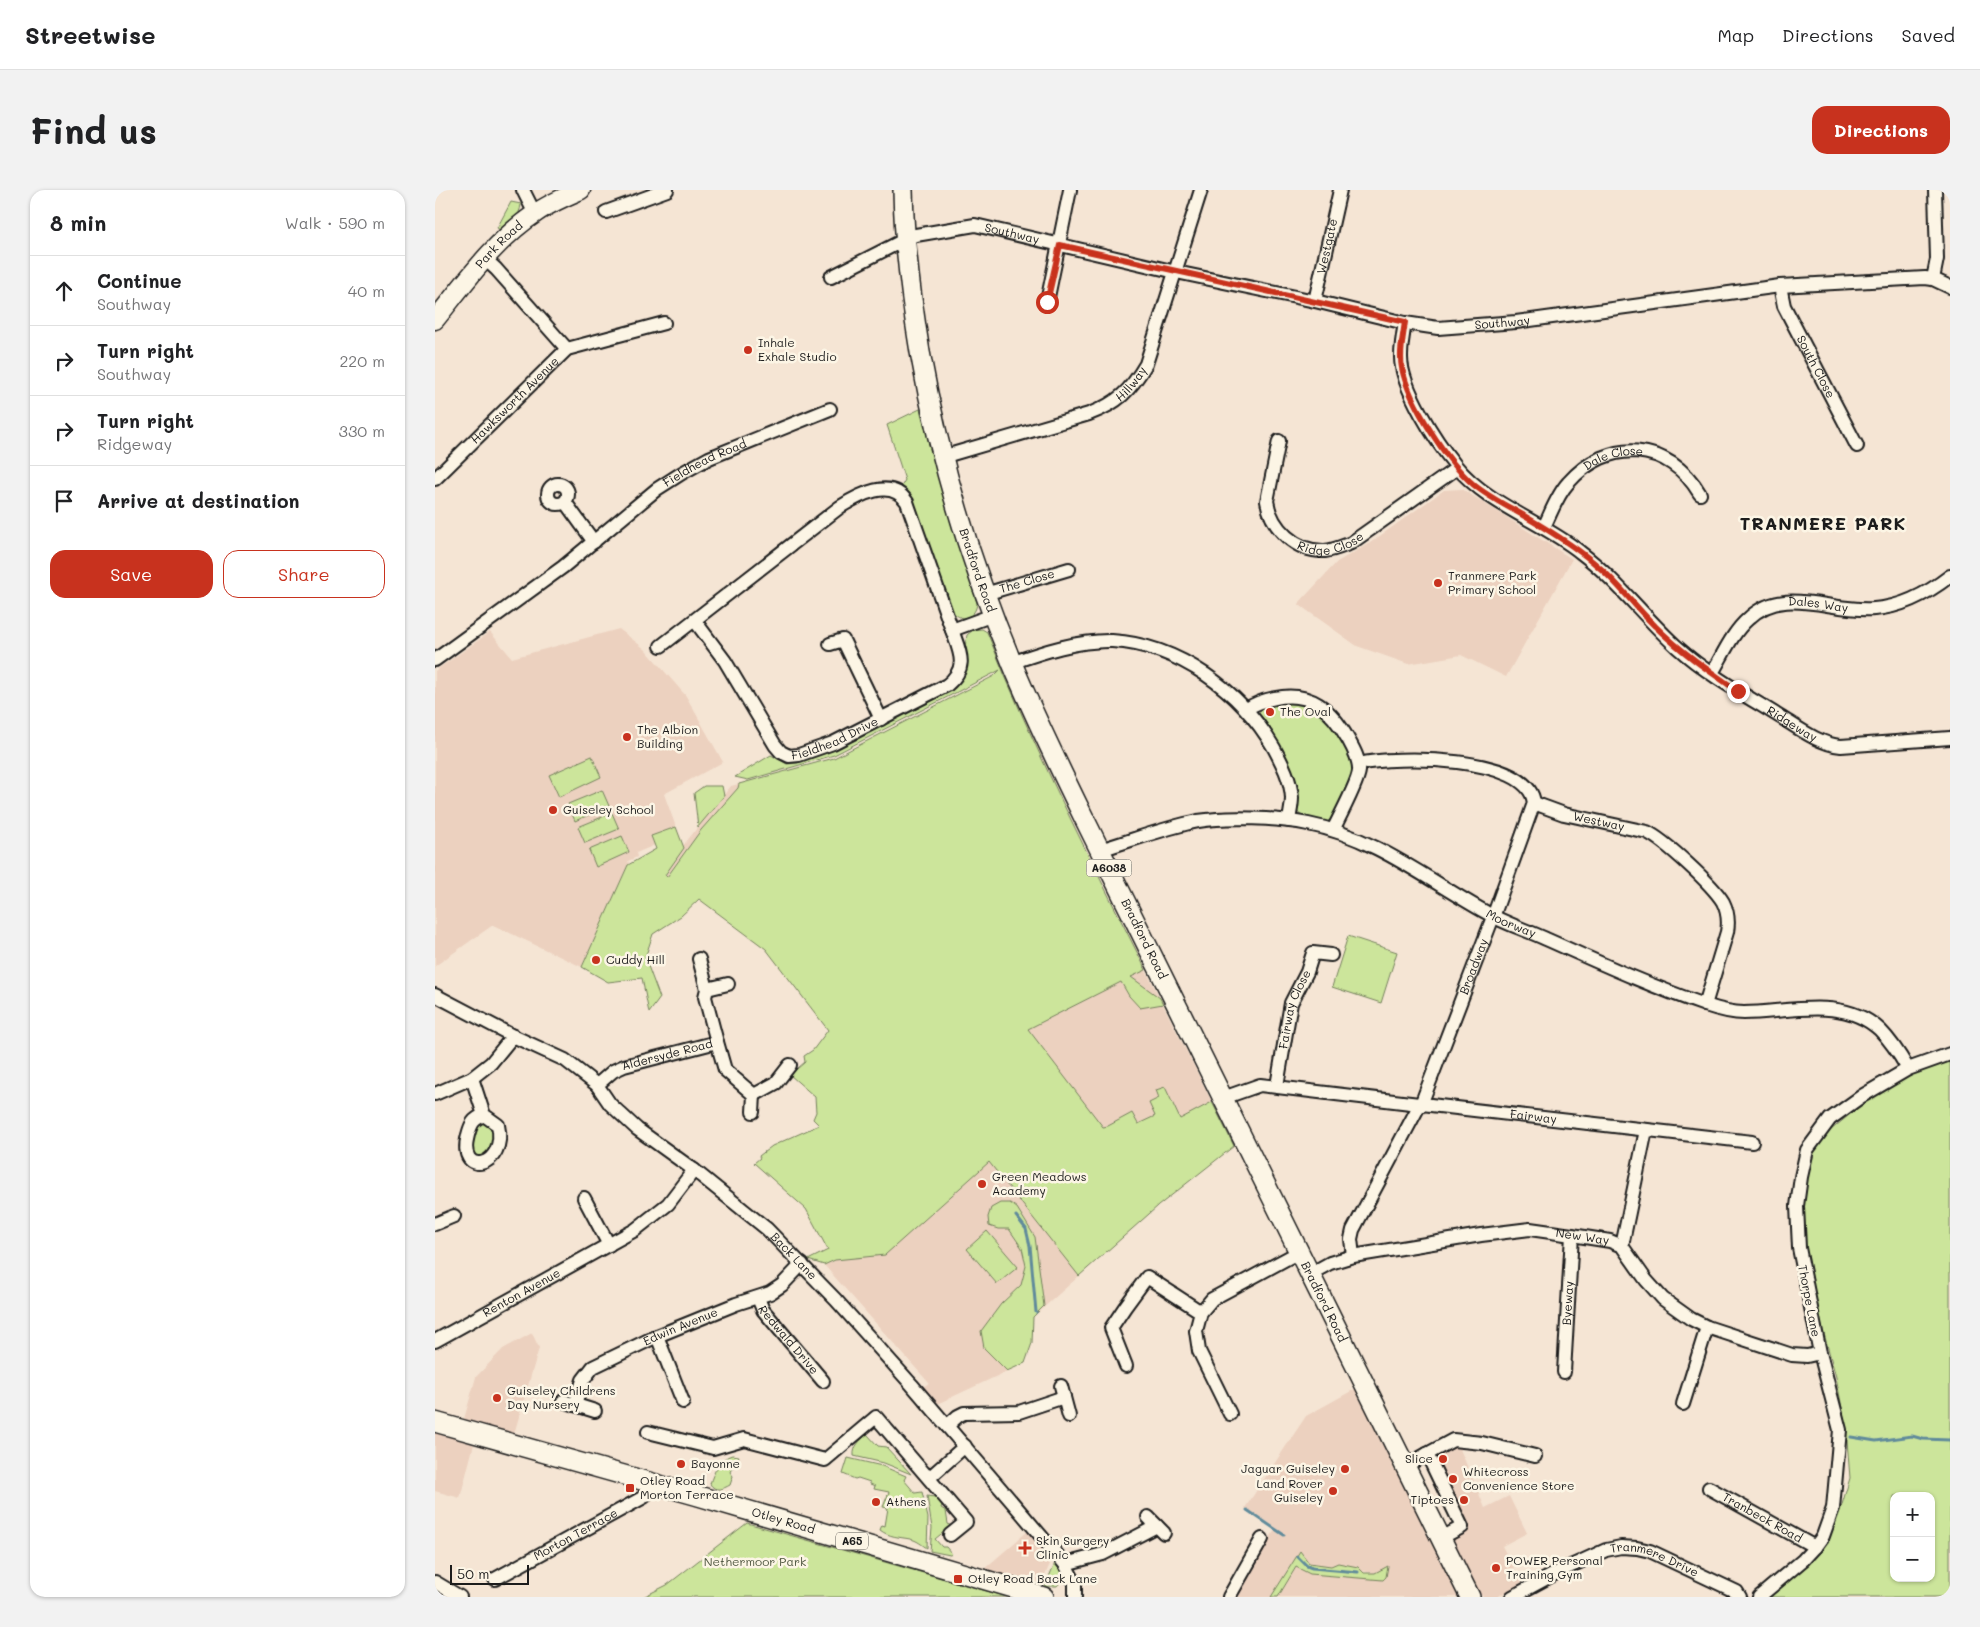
<!DOCTYPE html>
<html lang="en">
<head>
<meta charset="utf-8">
<style>
	:root { --surface:#fff; --page:#f2f2f2; --text:#202124; --muted:#757577; --line:#e0e0e0; --accent:#c8321e }
	body { margin:0; font-family:Mali,sans-serif; background:var(--page); color:var(--text) }
	.controls { position:absolute; right:15px; bottom:15px; display:grid; overflow:hidden; border-radius:10px; box-shadow:0 1px 4px #0004 }
	.controls button { width:45px; height:45px; display:grid; place-items:center; padding:0; border:0; border-bottom:1px solid var(--line); background:var(--surface); color:var(--text); font:25px sans-serif }
	.scale { position:absolute; left:15px; bottom:12px; width:79px; box-sizing:border-box; padding-left:5px; border:2px solid #1c1c1c; border-top:0; font-size:14px; line-height:18px; white-space:nowrap; color:#1c1c1c; -webkit-text-stroke:4px #fcf5e5; paint-order:stroke }
	.stop { position:absolute; width:15px; height:15px; margin:-11px; border:4px solid #c8321e; border-radius:50%; background:#fff }
	.stop.end { background:#c8321e; border-color:#fff; box-shadow:0 1px 5px #0008 }
	.list { margin:0; padding:0; list-style:none }
	h2 { display:flex; justify-content:space-between; align-items:center; height:65px; margin:0; padding:0 20px; font-size:21px }
	h2 small { font-size:16px; font-weight:400; color:var(--muted) }
	.list li { display:grid; grid-template-columns:32px 1fr auto; gap:15px; align-items:center; box-sizing:border-box; height:70px; padding:0 20px; border-top:1px solid var(--line) }
	.list b { display:block; font-size:19px; white-space:nowrap }
	.list p { margin:0; font-size:16px; white-space:nowrap; color:var(--muted) }
	.list em { font-size:16px; font-style:normal; color:var(--muted) }
	.actions { display:flex; gap:10px; padding:15px 20px }
	.actions a { flex:1; padding:11px 0; border:1px solid var(--accent); border-radius:15px; text-align:center; font-size:18px; color:var(--accent) }
	.actions .main { background:var(--accent); color:#fff }
	.icon { flex:none; width:28px; height:28px; fill:none; stroke:currentColor; stroke-width:2; stroke-linecap:round; stroke-linejoin:round }
	.map { position:relative; flex:none; width:1515px; height:1407px; overflow:hidden; border-radius:15px }
	header { display:flex; align-items:center; gap:30px; box-sizing:border-box; height:70px; padding:0 25px; background:var(--surface); border-bottom:1px solid var(--line) }
	header strong { font-size:24px }
	nav { display:flex; gap:28px; margin-inline-start:auto; font-size:18px }
	.intro { display:flex; align-items:center; justify-content:space-between; box-sizing:border-box; height:120px; padding:0 30px }
	h1 { margin:0; font-size:35px }
	.button { padding:12px 22px; border-radius:15px; background:var(--accent); color:#fff; font-size:18px; font-weight:700 }
	main { display:flex; gap:30px; padding:0 30px }
	aside { flex:1; background:var(--surface); border-radius:15px; box-shadow:0 1px 4px #0004 }
	.map>svg:first-child { display:block }
	.built { fill:#ecd1bf }
	.green { fill:#cce59b; stroke:#74805c; fill-rule:evenodd }
	.lines { fill:none; stroke-linecap:round; stroke-linejoin:round }
	.stream { stroke:#618b9b; stroke-width:3 }
	.minor-casing { stroke:#1c1c1c; stroke-width:16 }
	.secondary-casing { stroke:#1c1c1c; stroke-width:21 }
	.primary-casing { stroke:#1c1c1c; stroke-width:22 }
	.minor { stroke:#fcf5e5; stroke-width:12 }
	.secondary { stroke:#fcf5e5; stroke-width:18 }
	.primary { stroke:#fcf5e5; stroke-width:19 }
	.route { stroke:#c8321e; stroke-width:6 }
	.poi-dot { fill:#c8321e; stroke:#fcf5e5; stroke-width:2 }
	.labels { text-anchor:middle; stroke-width:5; stroke-linejoin:round; paint-order:stroke }
	.shield { fill:#fcf5e5; stroke:#5f5d58; stroke-width:1 }
	.shield-label { font-size:11px; font-weight:bold; fill:#1c1c1c }
	.street-label { font-size:12px; fill:#1c1c1c; stroke:#fcf5e5 }
	.poi-label { font-size:12px; fill:#1c1c1c; stroke:#fcf5e5; text-anchor:start }
	.park-label { font-size:12px; fill:#515842; stroke:#fcf5e5 }
	.district-label { font-size:18px; font-weight:bold; letter-spacing:1px; fill:#1c1c1c; stroke:#fcf5e5 }
</style>
</head>
<body>
<header>
<strong>Streetwise</strong>
<nav><a>Map</a><a>Directions</a><a>Saved</a></nav>
</header>
<div class="intro"><h1>Find us</h1><a class="button">Directions</a></div>
<main>
<aside>
<h2>8 min<small>Walk · 590 m</small></h2>
<ul class="list">
<li><svg class="icon" aria-label="ahead" viewBox="0 0 24 24"><path d="M12 20V5M6 11l6-6 6 6"/></svg><div><b>Continue</b><p>Southway</p></div><em>40 m</em></li>
<li><svg class="icon" aria-label="right" viewBox="0 0 24 24"><path d="M7 20v-9h11M14 6l5 5-5 5"/></svg><div><b>Turn right</b><p>Southway</p></div><em>220 m</em></li>
<li><svg class="icon" aria-label="right" viewBox="0 0 24 24"><path d="M7 20v-9h11M14 6l5 5-5 5"/></svg><div><b>Turn right</b><p>Ridgeway</p></div><em>330 m</em></li>
<li><svg class="icon" aria-label="arrive" viewBox="0 0 24 24"><path d="M6 21V4h12l-3 4 3 4H6"/></svg><div><b>Arrive at destination</b></div></li>
</ul>
<div class="actions"><a class="main">Save</a><a>Share</a></div>
</aside>
<div class="map">
<svg width="1515" height="1407" viewBox="0 0 1515 1407">
	<rect width="100%" height="100%" fill="#f5e5d4"/>
	<filter id="ink" filterUnits="userSpaceOnUse"><feTurbulence type="fractalNoise" baseFrequency=".02" numOctaves="2"/><feDisplacementMap in="SourceGraphic" scale="10" xChannelSelector="R" yChannelSelector="G"/><feConvolveMatrix kernelMatrix="1 2 1 2 8 2 1 2 1" color-interpolation-filters="sRGB"/></filter>
	<g filter="url(#ink)">
		<path class="built" d="M1027 299 1137 369 1071 487 1026 465 973 474 922 456 863 414 902 372 935 353 1009 300Z
			M184 439 210 459 251 506 288 572 229 604 241 637 216 646 220 655 201 663 202 667 193 671 194 673 147 777 58 735 0 776V481L55 442 77 468Z
			M567 479 641 641 799 956 723 1016 598 1127 597 1153 590 1173 502 1214 488 1197 494 1193 389 1075 399 1071 371 1019 319 973 325 968 324 966 337 956 384 935 444 905 331 759 264 708 226 683 296 596 399 568 559 486Z
			M97 1143 104 1158 79 1244 29 1229 41 1187 68 1159Z
			M920 1199 1023 1407H843L861 1377 875 1384 928 1386 939 1383 874 1373 865 1362 836 1407H800L841 1338 810 1318 871 1226Z
			M0 1243 39 1254 25 1308 0 1301Z
			M1019 1245 1050 1318 1074 1306 1092 1343 1067 1356 1087 1393 1062 1407H1048L1043 1402 1016 1348 1017 1329 983 1263Z
			M593 1341 617 1369 606 1395 549 1379Z"/>
		<path class="green" d="M76 12 86 14C85 27 76 33 67 41L62 38Z
			M485 219 511 317 542 413C541 427 527 433 518 422L515 423 475 310 477 308 466 297 470 290 452 235Z
			M547 439 552 442C598 558 655 669 711 780L696 787 725 808 728 814 705 818 694 806 686 792 593 839 668 937 673 936 697 923 703 934 720 926 714 913 724 908 721 900 730 897 745 929 777 912 799 956 723 1016 644 1086 554 972 450 1065 400 1070 389 1075 373 1070 393 1060 371 1019 319 973 325 968 324 966 337 956 384 935 378 929 381 922 380 907 355 885 370 872 369 866 378 860 393 840 331 759 264 709 246 726 218 744 210 768 225 808 214 823 207 788 173 792 147 777 193 675 221 659 216 646 241 637 249 658 230 685 232 687 266 640 303 598 304 594 399 568 559 486 565 480 399 565 313 590 300 587 336 565 352 574 363 573V570L514 500C532 485 531 479 528 457L530 456 532 445 538 440Z
			M863 511 889 523 917 565 919 583 899 627 890 633 867 627 862 621 860 597 824 524C826 511 851 513 863 511Z
			M157 566 166 587 124 607 114 585Z
			M269 596H287L289 606 263 637 259 603Z
			M167 600 174 616 140 631 133 614Z
			M177 623 184 639 150 653 143 637Z
			M187 646 194 662 161 677 154 660Z
			M913 746 962 762 946 813 897 797Z
			M1515 867V1407H1330L1378 1370 1394 1345 1406 1318 1415 1288 1411 1238 1401 1187 1367 1064 1366 1021 1372 973 1390 945 1437 906 1476 883ZM1459 1306H1496V1388H1459Z
			M50 929 60 941 56 961 47 968 39 966C32 949 36 940 50 929Z
			M565 1013H575L582 1018 600 1047 609 1116 598 1127 597 1153 590 1173 572 1181 549 1158 546 1141 566 1114 586 1095 591 1076 587 1058 574 1039H563L554 1036 553 1027 556 1018Z
			M552 1041 583 1077 562 1094 532 1059Z
			M432 1244 443 1256 451 1257 476 1284 449 1273 419 1266C418 1256 425 1251 432 1244Z
			M297 1265 304 1266C302 1273 297 1275 295 1282L298 1286 295 1295C288 1299 280 1302 275 1294 278 1283 285 1268 297 1265Z
			M413 1268 447 1276 471 1286 469 1290 480 1303 487 1302 493 1328 492 1358C487 1355 482 1350 475 1349 464 1347 454 1347 445 1340L447 1335 450 1336 453 1318 448 1317 454 1302 439 1299 440 1296 435 1294V1292L423 1288 420 1289 408 1284Z
			M492 1306 500 1307 507 1315 506 1318 511 1321 513 1334 516 1336 500 1349 507 1357H511L517 1364 515 1365 495 1361 497 1338Z
			M312 1333 573 1407H208L232 1395Z
			M865 1361 874 1373 896 1376 903 1373 923 1377 929 1383H940L953 1376 951 1387 948 1390 875 1384 861 1377 843 1407H836Z
			M620 1373 626 1382 627 1390 622 1396H610Z"/>
		<g class="lines">
			<path class="stream" d="M581 1026 591 1039 595 1056 601 1122
				M1416 1247 1441 1251 1477 1246 1488 1249 1515 1250
				M812 1320 849 1345
				M863 1367 872 1376 877 1378 923 1382"/>
			<g class="minor-casing">
				<g id="minor">
					<path d="M88 0 100 24"/>
					<path d="M171 22 232 0"/>
					<path id="s1" d="M469 47 540 35 741 82 880 111 970 133 1003 138 1081 132 1345 96 1490 88 1498 89 1515 97"/>
					<path d="M50 69 61 79 132 159"/>
					<path d="M396 87 469 50"/>
					<path d="M1498 89 1502 69 1500 0"/>
					<path id="s2" d="M1345 96 1349 116 1422 256"/>
					<path id="s3" d="M880 111 905 0"/>
					<path d="M612 112 635 0"/>
					<path id="s4" d="M970 133C968 144 966 155 966 166 965 197 1002 253 1021 276 1053 315 1106 331 1145 362 1181 389 1209 427 1242 457 1272 484 1308 504 1342 525 1362 537 1383 554 1406 556L1515 548"/>
					<path id="s5" d="M844 251 832 311C836 338 861 362 890 361 899 360 908 356 916 353L1022 278"/>
					<path id="s6" d="M507 267 654 224C683 213 695 201 711 174L766 0"/>
					<path id="s7" d="M0 289 132 159 229 133"/>
					<circle cx="123" cy="304" r="10"/>
					<path d="M130 312 159 352"/>
					<path id="s8" d="M1109 337C1116 323 1122 305 1133 293 1173 247 1234 251 1265 304"/>
					<path id="s9" d="M550 404 634 379"/>
					<path id="s10" d="M260 431 290 471 340 555 346 562 354 566 364 565 398 553 512 495C534 477 525 463 517 440"/>
					<path d="M395 454 408 450 446 529"/>
					<path d="M226 456 405 317C424 305 456 287 472 312L517 440 558 425"/>
					<path id="s11" d="M0 470 128 377 222 299 247 283 274 268 395 219"/>
					<path d="M576 473C607 462 644 450 677 451 744 455 806 501 839 558 847 573 856 590 857 608 857 615 855 623 854 631"/>
					<path id="s12" d="M1277 483C1288 465 1297 443 1313 429 1349 394 1396 423 1439 419 1468 417 1492 404 1515 386"/>
					<path d="M812 519C820 513 830 510 840 508 876 501 896 519 913 549 918 558 925 570 924 581 923 592 904 628 898 640"/>
					<path id="s13" d="M924 574C958 566 1094 564 1099 613L1129 624 1212 642C1229 650 1278 695 1288 712 1293 722 1294 731 1292 742L1270 815"/>
					<path id="s14" d="M665 660C698 650 729 638 763 631 793 626 843 628 873 634 941 647 995 692 1054 724 1071 734 1092 740 1111 749 1163 772 1215 796 1270 815 1282 819 1296 823 1309 823 1352 823 1408 805 1445 840 1457 852 1465 865 1473 879"/>
					<path d="M272 799 293 794"/>
					<path id="s15" d="M0 805 78 846 130 870 162 895 175 914 202 939 259 980 332 1039 401 1110 477 1195 630 1374 640 1393V1407"/>
					<path d="M282 852 290 880 319 905 341 893 355 875"/>
					<path d="M37 888 49 925 63 935C73 978 21 989 33 945 36 934 38 929 49 925"/>
					<path id="s16" d="M162 895 178 881 189 876 282 852 270 807 272 799 264 769"/>
					<path id="s17" d="M842 896 856 813 872 782 878 763 896 765"/>
					<path d="M0 904 37 888 56 873 78 846"/>
					<path d="M788 908 825 895 984 914"/>
					<path id="s18" d="M987 914 1317 952"/>
					<path d="M318 922 319 905"/>
					<path d="M149 1008 174 1055"/>
					<path d="M0 1034 19 1026"/>
					<path d="M1187 1056 1211 940"/>
					<path id="s19" d="M918 1066 916 1049 918 1040 984 916 987 915V912L1058 727 1099 613"/>
					<path id="s20" d="M875 1084 895 1073 918 1066 1046 1045 1095 1039 1137 1045 1175 1051 1187 1056 1211 1090 1228 1109 1256 1129 1272 1137 1357 1165 1372 1166 1385 1163"/>
					<path id="s21" d="M323 1108 328 1120 388 1191"/>
					<path d="M222 1146 248 1212"/>
					<path id="s22" d="M0 1151 200 1040 233 1014 259 980"/>
					<path d="M691 1176 676 1138 690 1117 712 1087 766 1122"/>
					<path id="s23" d="M1129 1182 1137 1045"/>
					<path d="M626 1196 634 1226"/>
					<path d="M128 1211 160 1221"/>
					<path d="M1248 1214 1272 1137"/>
					<path id="s24" d="M140 1215 148 1190 158 1177 222 1146 301 1114 335 1103 347 1095 367 1074"/>
					<path d="M795 1224 764 1161 761 1141 766 1122 777 1109 864 1062"/>
					<path d="M512 1236 523 1226 529 1223 584 1222 629 1207"/>
					<path d="M213 1242 278 1258 309 1249 390 1270 441 1227 531 1332 515 1345"/>
					<path d="M992 1264 1027 1337 1006 1348"/>
					<path d="M970 1276 1018 1250 1047 1253 1100 1266"/>
					<path d="M494 1288 530 1256"/>
					<path id="s25" d="M1274 1298 1380 1357"/>
					<path d="M713 1327 729 1343"/>
					<path d="M630 1374 668 1364 722 1336"/>
					<path id="s26" d="M60 1389 209 1307 216 1293"/>
					<path d="M0 1392 25 1407"/>
					<path d="M794 1407 827 1349"/>
					<path id="s27" d="M1077 1407 1125 1381 1171 1360 1186 1357 1202 1358 1215 1361 1302 1402 1305 1407"/>
					<path d="M1324 1407 1368 1370 1380 1357 1388 1346 1398 1318 1405 1240 1385 1163 1364 1058 1362 1016 1366 987 1372 960 1395 929 1427 906 1473 879 1515 864"/>
				</g>
			</g>
			<g class="secondary-casing">
				<g id="secondary">
					<path id="s28" d="M0 130C30 93 60 50 101 23 115 13 130 7 146 0"/>
				</g>
			</g>
			<g class="primary-casing">
				<g id="primary">
					<path id="s29" d="M468 0C469 55 476 108 485 162 504 268 535 373 577 473 599 526 624 577 649 628L1035 1407"/>
					<path id="s30" d="M0 1232 260 1305 609 1407"/>
				</g>
			</g>
			<use href="#minor" class="minor"/>
			<use href="#secondary" class="secondary"/>
			<use href="#primary" class="primary"/>
		</g>
	</g>
	<g class="lines" filter="url(#ink)">
		<path class="route" d="M612 112 625 55 970 132C968 147 964 163 967 178 974 213 1012 272 1039 295 1055 308 1074 317 1091 327 1117 342 1143 358 1165 378 1185 395 1201 418 1220 436 1245 461 1274 481 1303 501"/>
	</g>
	<g class="poi-dot">
		<circle cx="313" cy="160" r="5"/>
		<circle cx="1003" cy="393" r="5"/>
		<circle cx="835" cy="522" r="5"/>
		<circle cx="192" cy="547" r="5"/>
		<circle cx="118" cy="620" r="5"/>
		<circle cx="161" cy="770" r="5"/>
		<circle cx="547" cy="994" r="5"/>
		<circle cx="62" cy="1208" r="5"/>
		<circle cx="1008" cy="1269" r="5"/>
		<circle cx="246" cy="1274" r="5"/>
		<circle cx="910" cy="1279" r="5"/>
		<circle cx="1018" cy="1289" r="5"/>
		<rect x="190" y="1293" width="10" height="10" rx="2.5"/>
		<circle cx="898" cy="1301" r="5"/>
		<circle cx="1029" cy="1310" r="5"/>
		<circle cx="441" cy="1312" r="5"/>
		<path d="M587.5 1350.5h5v5h5v5h-5v5h-5v-5h-5v-5h5z"/>
		<circle cx="1061" cy="1378" r="5"/>
		<rect x="518" y="1384" width="10" height="10" rx="2.5"/>
	</g>
	<g class="labels">
		<g class="shield">
			<rect x="651.5" y="669.5" width="45" height="17" rx="4"/>
			<rect x="401" y="1342.5" width="32" height="17" rx="4"/>
		</g>
		<g class="shield-label">
			<text x="674" y="682">A6038</text>
			<text x="417" y="1355">A65</text>
		</g>
		<g class="street-label">
			<text dy="4" stroke="none"><textPath href="#s1" startOffset="110">Southway</textPath></text>
			<text dy="4" stroke="none"><textPath href="#s28" startOffset="99">Park Road</textPath></text>
			<text dy="4" stroke="none"><textPath href="#s3" startOffset="56">Westgate</textPath></text>
			<text dy="4" stroke="none"><textPath href="#s1" startOffset="611">Southway</textPath></text>
			<text dy="4" stroke="none"><textPath href="#s2" startOffset="89">South Close</textPath></text>
			<text dy="4" stroke="none"><textPath href="#s6" startOffset="206">Hillway</textPath></text>
			<text dy="4" stroke="none"><textPath href="#s7" startOffset="112">Hawksworth Avenue</textPath></text>
			<text dy="4" stroke="none"><textPath href="#s8" startOffset="104">Dale Close</textPath></text>
			<text dy="4" stroke="none"><textPath href="#s11" startOffset="335">Fieldhead Road</textPath></text>
			<text dy="4" stroke="none"><textPath href="#s5" startOffset="151">Ridge Close</textPath></text>
			<text dy="4" stroke="none"><textPath href="#s29" startOffset="389">Bradford Road</textPath></text>
			<text dy="4" stroke="none"><textPath href="#s9" startOffset="44">The Close</textPath></text>
			<text dy="4" stroke="none"><textPath href="#s12" startOffset="140">Dales Way</textPath></text>
			<text dy="4" stroke="none"><textPath href="#s4" startOffset="584">Ridgeway</textPath></text>
			<text dy="4" stroke="none"><textPath href="#s10" startOffset="215">Fieldhead Drive</textPath></text>
			<text dy="4" stroke="none"><textPath href="#s13" startOffset="259">Westway</textPath></text>
			<text dy="4" stroke="none"><textPath href="#s14" startOffset="440">Moorway</textPath></text>
			<text dy="4" stroke="none"><textPath href="#s29" startOffset="794">Bradford Road</textPath></text>
			<text dy="4" stroke="none"><textPath href="#s19" startOffset="318">Broadway</textPath></text>
			<text dy="4" stroke="none"><textPath href="#s17" startOffset="79">Fairway Close</textPath></text>
			<text dy="4" stroke="none"><textPath href="#s16" startOffset="78">Aldersyde Road</textPath></text>
			<text dy="4" stroke="none"><textPath href="#s18" startOffset="112">Fairway</textPath></text>
			<text dy="4" stroke="none"><textPath href="#s20" startOffset="279">New Way</textPath></text>
			<text dy="4" stroke="none"><textPath href="#s15" startOffset="448">Back Lane</textPath></text>
			<text dy="4" stroke="none"><textPath href="#s22" startOffset="99">Renton Avenue</textPath></text>
			<text transform="translate(1374 1111) rotate(79)" y="4">Thorpe Lane</text>
			<text dy="4" stroke="none"><textPath href="#s29" startOffset="1199">Bradford Road</textPath></text>
			<text dy="4" stroke="none"><textPath href="#s23" startOffset="69">Byeway</textPath></text>
			<text dy="4" stroke="none"><textPath href="#s24" startOffset="139">Edwin Avenue</textPath></text>
			<text dy="4" stroke="none"><textPath href="#s21" startOffset="52">Redwald Drive</textPath></text>
			<text dy="4" stroke="none"><textPath href="#s25" startOffset="61">Tranbeck Road</textPath></text>
			<text dy="4" stroke="none"><textPath href="#s30" startOffset="362">Otley Road</textPath></text>
			<text dy="4" stroke="none"><textPath href="#s26" startOffset="92">Morton Terrace</textPath></text>
			<text dy="4" stroke="none"><textPath href="#s27" startOffset="156">Tranmere Drive</textPath></text>
		</g>
		<g class="poi-label">
			<text x="323" y="157">Inhale<tspan x="323" dy="14">Exhale Studio</tspan></text>
			<text x="1013" y="390">Tranmere Park<tspan x="1013" dy="14">Primary School</tspan></text>
			<text x="845" y="526">The Oval</text>
			<text x="202" y="544">The Albion<tspan x="202" dy="14">Building</tspan></text>
			<text x="128" y="624">Guiseley School</text>
			<text x="171" y="774">Cuddy Hill</text>
			<text x="557" y="991">Green Meadows<tspan x="557" dy="14">Academy</tspan></text>
			<text x="72" y="1205">Guiseley Childrens<tspan x="72" dy="14">Day Nursery</tspan></text>
			<text x="998" y="1273" text-anchor="end">Slice</text>
			<text x="256" y="1278">Bayonne</text>
			<text x="900" y="1283" text-anchor="end">Jaguar Guiseley</text>
			<text x="1028" y="1286">Whitecross<tspan x="1028" dy="14">Convenience Store</tspan></text>
			<text x="205" y="1295">Otley Road<tspan x="205" dy="14">Morton Terrace</tspan></text>
			<text x="888" y="1298" text-anchor="end">Land Rover<tspan x="888" dy="14">Guiseley</tspan></text>
			<text x="1019" y="1314" text-anchor="end">Tiptoes</text>
			<text x="451" y="1316">Athens</text>
			<text x="601" y="1355">Skin Surgery<tspan x="601" dy="14">Clinic</tspan></text>
			<text x="1071" y="1375">POWER Personal<tspan x="1071" dy="14">Training Gym</tspan></text>
			<text x="533" y="1393">Otley Road Back Lane</text>
		</g>
		<g class="park-label">
			<text x="320" y="1376">Nethermoor Park</text>
		</g>
		<g class="district-label">
			<text x="1388" y="340">TRANMERE PARK</text>
		</g>
	</g>
</svg>
<div class="controls">
<button>+</button>
<button>−</button>
</div>
<div class="scale">50 m</div>
<div class="stop" style="left:612px;top:112px"></div>
<div class="stop end" style="left:1303px;top:501px"></div>
</div>
</main>
</body>
</html>
